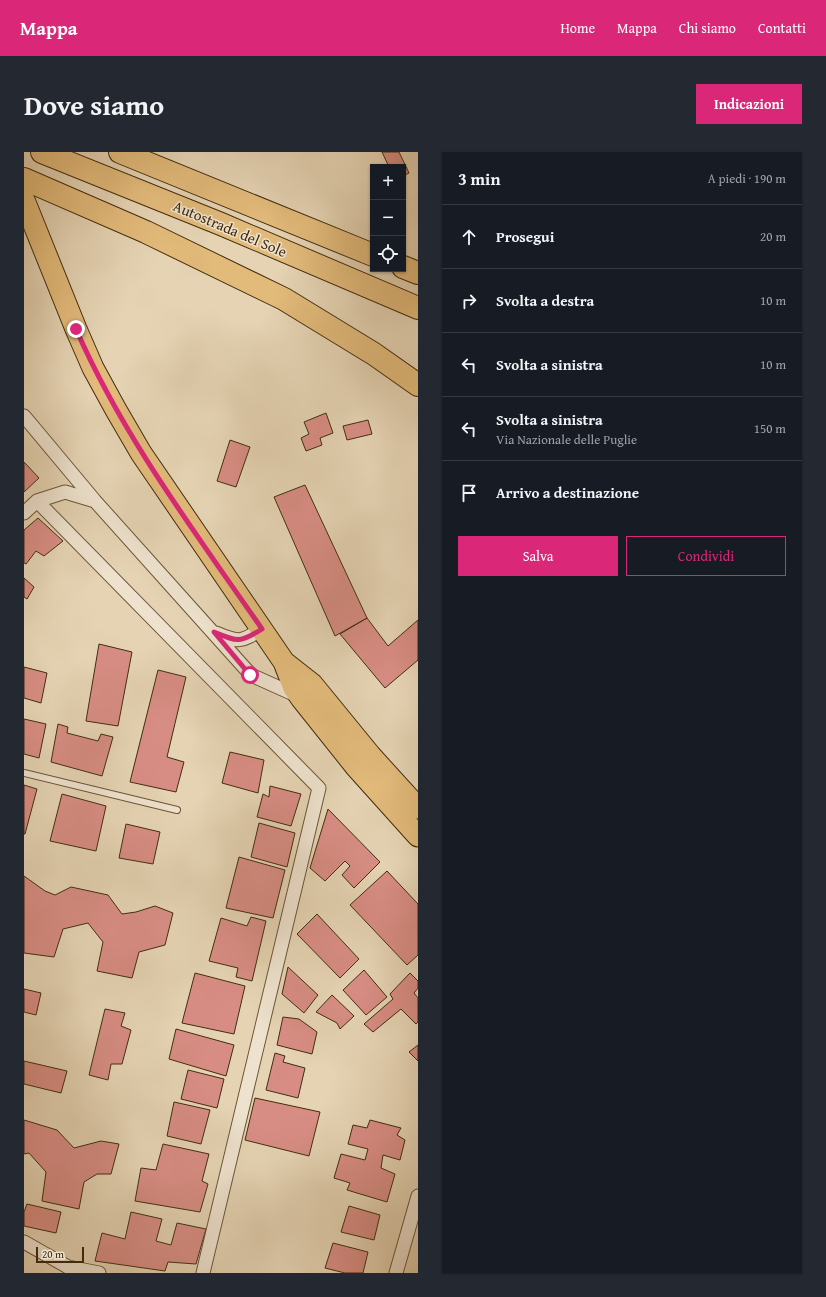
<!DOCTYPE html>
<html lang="it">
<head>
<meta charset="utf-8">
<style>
	:root { --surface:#171b24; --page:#242831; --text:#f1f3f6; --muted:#9ea1a6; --line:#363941; --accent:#db2777 }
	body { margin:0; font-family:"Gentium Book Plus",serif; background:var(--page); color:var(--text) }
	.controls { position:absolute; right:12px; top:12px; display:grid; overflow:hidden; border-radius:0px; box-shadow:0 1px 3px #0004 }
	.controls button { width:36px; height:36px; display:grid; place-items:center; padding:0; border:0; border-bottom:1px solid var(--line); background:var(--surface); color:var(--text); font:20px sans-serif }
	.scale { position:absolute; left:12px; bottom:10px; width:48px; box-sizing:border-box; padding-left:4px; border:2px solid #412d0e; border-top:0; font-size:11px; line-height:14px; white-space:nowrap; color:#412d0e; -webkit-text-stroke:3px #eee2ce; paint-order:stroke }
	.stop { position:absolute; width:12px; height:12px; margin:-9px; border:3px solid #db2777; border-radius:50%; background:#fff }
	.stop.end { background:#db2777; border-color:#fff; box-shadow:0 1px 4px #0008 }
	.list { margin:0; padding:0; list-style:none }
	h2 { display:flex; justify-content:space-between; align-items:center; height:52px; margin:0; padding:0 16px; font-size:17px }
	h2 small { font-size:13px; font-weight:400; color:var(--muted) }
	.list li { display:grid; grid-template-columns:26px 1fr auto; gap:12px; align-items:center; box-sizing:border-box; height:64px; padding:0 16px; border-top:1px solid var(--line) }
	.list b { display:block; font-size:15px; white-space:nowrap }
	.list p { margin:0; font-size:13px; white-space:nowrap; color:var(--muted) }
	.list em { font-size:13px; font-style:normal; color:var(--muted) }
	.actions { display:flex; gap:8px; padding:12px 16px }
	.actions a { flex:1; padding:9px 0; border:1px solid var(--accent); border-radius:0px; text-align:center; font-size:14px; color:var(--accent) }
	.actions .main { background:var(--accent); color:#fff }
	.icon { flex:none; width:22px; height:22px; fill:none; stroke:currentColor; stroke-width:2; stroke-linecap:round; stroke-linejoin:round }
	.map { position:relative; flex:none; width:394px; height:1121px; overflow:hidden; border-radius:0px }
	header { display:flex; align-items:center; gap:24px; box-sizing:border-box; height:56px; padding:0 20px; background:var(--accent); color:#fff }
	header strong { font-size:19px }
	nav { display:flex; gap:22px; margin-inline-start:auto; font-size:14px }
	.intro { display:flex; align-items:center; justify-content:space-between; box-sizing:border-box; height:96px; padding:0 24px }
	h1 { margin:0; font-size:28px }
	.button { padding:10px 18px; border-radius:0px; background:var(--accent); color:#fff; font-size:14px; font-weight:700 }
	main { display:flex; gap:24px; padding:0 24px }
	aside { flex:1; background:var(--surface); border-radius:0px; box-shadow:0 1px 3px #0004 }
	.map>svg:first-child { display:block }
	.building { fill:#d88d84; stroke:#412d0e }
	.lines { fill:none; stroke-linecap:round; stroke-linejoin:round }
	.lane-casing { stroke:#6a5637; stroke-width:8 }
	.street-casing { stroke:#6a5637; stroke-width:15 }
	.primary-casing { stroke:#412d0e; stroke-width:23 }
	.highway-casing { stroke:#412d0e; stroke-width:24 }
	.lane { stroke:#eee2ce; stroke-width:6 }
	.street { stroke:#eee2ce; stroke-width:13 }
	.primary { stroke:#e2ba7a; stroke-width:21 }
	.highway { stroke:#e2ba7a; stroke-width:22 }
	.route { stroke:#db2777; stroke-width:5 }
	.labels { text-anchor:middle; stroke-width:3; stroke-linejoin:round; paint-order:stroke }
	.street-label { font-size:15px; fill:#412d0e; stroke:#eee2ce }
</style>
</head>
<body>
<header>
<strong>Mappa</strong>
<nav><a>Home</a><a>Mappa</a><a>Chi siamo</a><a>Contatti</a></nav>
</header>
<div class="intro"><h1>Dove siamo</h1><a class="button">Indicazioni</a></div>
<main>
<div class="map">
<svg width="394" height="1121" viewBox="0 0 394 1121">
	<rect width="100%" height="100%" fill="#e5d3b3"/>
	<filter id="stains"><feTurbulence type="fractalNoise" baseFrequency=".005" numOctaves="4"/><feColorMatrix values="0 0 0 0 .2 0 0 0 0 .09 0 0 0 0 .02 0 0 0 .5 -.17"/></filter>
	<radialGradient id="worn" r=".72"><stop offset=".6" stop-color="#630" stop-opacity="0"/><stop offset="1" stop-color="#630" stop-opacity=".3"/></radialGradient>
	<path class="building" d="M358 0H375L385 21 379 24V15H365Z
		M302 261 309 281 296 286 298 293 282 299 277 286 285 282 280 270Z
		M344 268 348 282 323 288 319 274Z
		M206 288 226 295 212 335 193 329Z
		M0 310 15 326 0 340Z
		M281 333 343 466 311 484 250 345Z
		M14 366 39 389 20 404 12 399 2 412 0 411V378Z
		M0 426 10 435 3 447 0 445Z
		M343 466 364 494 394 468V508L361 536 316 482Z
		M75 492 108 500 94 574 62 569Z
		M0 515 23 521 17 551 0 546Z
		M134 518 162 525 143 605 160 610 152 640 106 630Z
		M0 567 22 572 15 606 0 602Z
		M34 572 44 575 43 581 74 589 77 582 89 585 78 624 27 610Z
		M206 600 240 608 234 641 198 631Z
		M0 633 13 637 1 682H0Z
		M246 634 277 642 267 674 233 665 239 642 245 645Z
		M38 642 82 654 72 699 26 689Z
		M304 657 356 710 330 736 318 723 326 714 321 709 301 729 286 716Z
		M235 671 271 681 263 715 227 705Z
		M102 672 136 680 129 712 95 706Z
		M215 705 261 718 249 766 202 756Z
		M363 719 394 752V803L383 813 326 753Z
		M0 724 21 739 31 743 47 735 84 743 98 762 112 760 131 754 149 761 141 793 115 800 108 826 73 819 79 790 64 771 39 777 30 805 0 801Z
		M293 762 335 807 316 826 273 782Z
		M227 765 242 769 228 829 212 825 214 816 185 809 197 766 223 774Z
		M264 815 294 843 280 861 258 842Z
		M340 818 363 845 342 863 319 838Z
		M171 821 221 834 210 882 158 871Z
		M386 821 394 829V836L390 841 394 846V870L392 872 377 857 349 880 340 872 369 847 366 842Z
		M0 837 17 841 12 863 0 860Z
		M308 843 330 864 316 877 313 871 292 860Z
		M81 857 101 861 97 874 107 878 98 912H87L84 928 65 923Z
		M259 865 275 867 293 880 288 902 253 893Z
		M152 877 210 893 202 924 145 907Z
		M394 893V909L385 900Z
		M251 901 261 904 259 910 281 916 274 946 242 938Z
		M0 909 43 919 37 941 0 932Z
		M164 918 200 927 193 956 157 947Z
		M231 946 296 960 285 1004 221 988Z
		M150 950 186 958 177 992 143 984Z
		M0 968 33 978 50 996 77 989 95 992 87 1022H73L60 1030 55 1057 18 1049 22 1020 5 1001 0 1002Z
		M346 968 377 976 373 983 381 988 376 1008 359 1003 357 1016 371 1022 363 1050 323 1038 326 1031 310 1026 317 1002 341 1008 344 997 324 992 329 973 343 976Z
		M139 992 185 1002 178 1029 184 1032 176 1060 111 1049 117 1016 132 1018Z
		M3 1052 37 1060 32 1081 0 1074V1060Z
		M325 1054 356 1063 350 1088 317 1080Z
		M107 1060 138 1067 132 1089 147 1093 153 1071 182 1077 172 1112 144 1110 141 1119 71 1109 78 1081 101 1087Z
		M309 1091 344 1100 339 1121H321L301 1116Z"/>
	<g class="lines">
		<g class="lane-casing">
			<path id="lane" d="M0 621 153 658"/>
		</g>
		<g class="street-casing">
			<path id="street" d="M0 264 71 349 227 523 276 545
				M13 349 295 636 179 1121
				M0 361 13 349 41 340 71 349
				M192 481C215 491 217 490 238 477
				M0 1090 44 1115 75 1121
				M372 1121 394 1044"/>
		</g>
		<g class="primary-casing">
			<path id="primary" d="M0 48 52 177 69 216 92 258 117 301 260 510 270 536 277 546 332 615 394 684
				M260 510 288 532 346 603 394 656"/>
		</g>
		<g class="highway-casing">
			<path id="highway" d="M18 0 197 72 394 156
				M96 0 349 103
				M0 27 122 80 260 147 350 202 394 233
				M379 115 394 121"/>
		</g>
		<use href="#lane" class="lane"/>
		<use href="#street" class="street"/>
		<use href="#primary" class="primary"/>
		<use href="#highway" class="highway"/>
	</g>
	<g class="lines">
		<path class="route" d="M52 177C99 285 171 380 238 477 216 491 214 490 190 480L226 523"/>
	</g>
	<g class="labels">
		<g class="street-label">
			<text transform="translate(206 77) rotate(23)" y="5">Autostrada del Sole</text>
		</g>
	</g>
	<rect width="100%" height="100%" filter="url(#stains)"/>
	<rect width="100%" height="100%" fill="url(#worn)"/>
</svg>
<div class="controls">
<button>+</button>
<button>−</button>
<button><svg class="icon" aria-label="locate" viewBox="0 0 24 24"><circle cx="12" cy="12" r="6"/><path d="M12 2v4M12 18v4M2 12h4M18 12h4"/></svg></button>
</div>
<div class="scale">20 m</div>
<div class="stop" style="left:226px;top:523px"></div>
<div class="stop end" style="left:52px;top:177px"></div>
</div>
<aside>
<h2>3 min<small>A piedi · 190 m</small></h2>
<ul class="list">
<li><svg class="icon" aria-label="ahead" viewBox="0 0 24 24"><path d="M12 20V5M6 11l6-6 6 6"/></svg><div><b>Prosegui</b></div><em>20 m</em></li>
<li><svg class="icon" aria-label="right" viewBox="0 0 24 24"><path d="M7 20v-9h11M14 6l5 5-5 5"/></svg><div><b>Svolta a destra</b></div><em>10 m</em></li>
<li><svg class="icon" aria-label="left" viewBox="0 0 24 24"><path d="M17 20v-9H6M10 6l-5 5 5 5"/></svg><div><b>Svolta a sinistra</b></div><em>10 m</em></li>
<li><svg class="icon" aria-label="left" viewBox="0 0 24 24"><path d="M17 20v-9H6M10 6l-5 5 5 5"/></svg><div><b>Svolta a sinistra</b><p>Via Nazionale delle Puglie</p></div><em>150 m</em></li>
<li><svg class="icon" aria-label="arrive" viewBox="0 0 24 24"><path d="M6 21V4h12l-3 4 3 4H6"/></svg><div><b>Arrivo a destinazione</b></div></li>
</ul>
<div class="actions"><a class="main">Salva</a><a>Condividi</a></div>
</aside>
</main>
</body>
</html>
